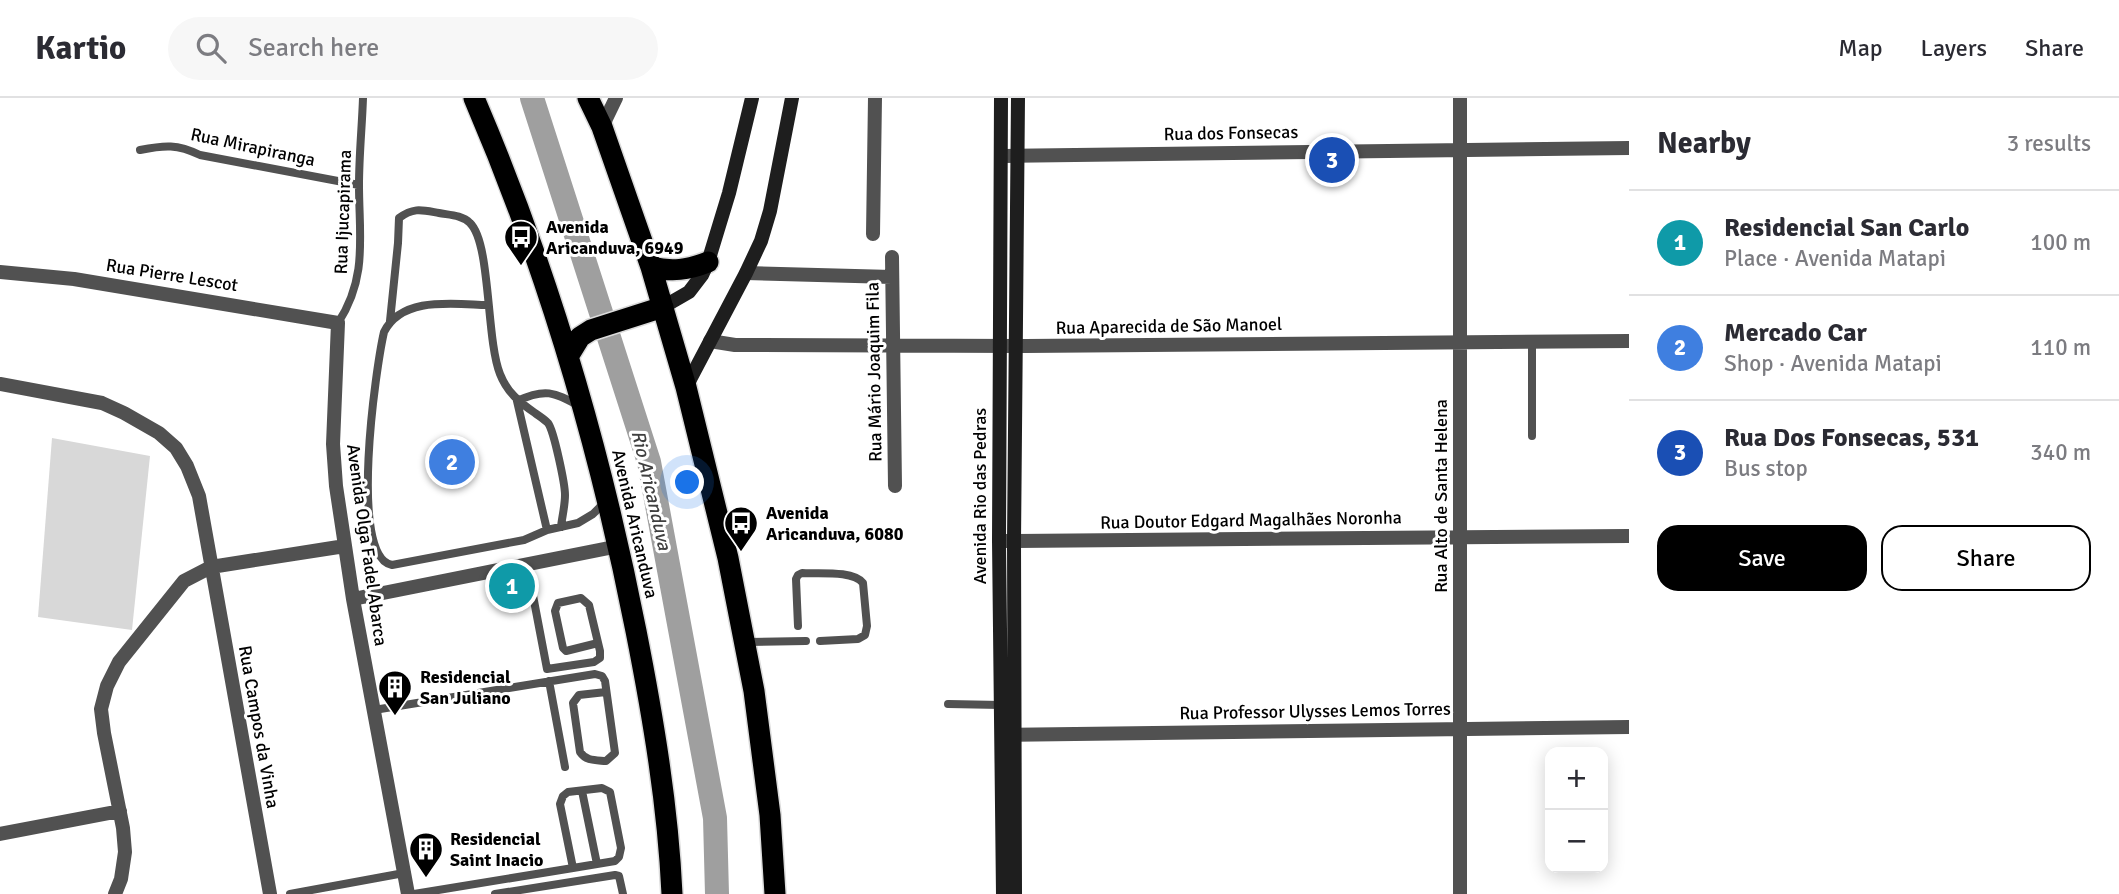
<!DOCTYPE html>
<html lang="en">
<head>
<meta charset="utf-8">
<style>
	:root { --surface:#fff; --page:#f7f7f7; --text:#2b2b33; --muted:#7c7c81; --line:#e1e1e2; --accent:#000 }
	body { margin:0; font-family:Signika,sans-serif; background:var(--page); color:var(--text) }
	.controls { position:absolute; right:21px; bottom:21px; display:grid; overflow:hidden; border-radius:14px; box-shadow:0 4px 18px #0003 }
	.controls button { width:63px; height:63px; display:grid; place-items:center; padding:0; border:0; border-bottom:2px solid var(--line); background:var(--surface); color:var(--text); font:35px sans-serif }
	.you { position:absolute; left:688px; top:385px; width:24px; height:24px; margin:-18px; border:5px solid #fff; border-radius:50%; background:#1a73e8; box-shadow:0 0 0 10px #1a73e833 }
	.badge { display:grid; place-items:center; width:46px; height:46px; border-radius:50%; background:var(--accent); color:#fff; font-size:23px; font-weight:700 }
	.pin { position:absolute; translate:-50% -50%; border:4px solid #fff; box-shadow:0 2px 7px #0006 }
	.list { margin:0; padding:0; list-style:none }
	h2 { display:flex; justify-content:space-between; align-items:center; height:91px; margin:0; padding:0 28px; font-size:30px }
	h2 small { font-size:23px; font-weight:400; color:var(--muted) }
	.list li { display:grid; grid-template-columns:46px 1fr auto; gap:21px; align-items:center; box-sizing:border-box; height:105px; padding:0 28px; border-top:2px solid var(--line) }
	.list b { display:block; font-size:26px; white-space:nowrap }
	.list p { margin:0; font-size:23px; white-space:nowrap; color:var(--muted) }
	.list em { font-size:23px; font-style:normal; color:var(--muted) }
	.actions { display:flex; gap:14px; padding:21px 28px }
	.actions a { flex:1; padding:16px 0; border:2px solid var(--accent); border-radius:21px; text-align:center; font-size:24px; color:var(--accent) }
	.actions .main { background:var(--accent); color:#fff }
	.icon { flex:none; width:38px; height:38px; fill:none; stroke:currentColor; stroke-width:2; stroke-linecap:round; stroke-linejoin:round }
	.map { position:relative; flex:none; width:1629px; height:796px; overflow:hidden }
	header { display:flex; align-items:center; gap:42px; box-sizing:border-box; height:98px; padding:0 35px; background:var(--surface); border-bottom:2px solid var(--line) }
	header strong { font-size:33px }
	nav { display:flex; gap:38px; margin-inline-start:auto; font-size:24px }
	.search { width:490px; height:63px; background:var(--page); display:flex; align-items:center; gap:18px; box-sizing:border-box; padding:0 24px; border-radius:38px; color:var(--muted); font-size:26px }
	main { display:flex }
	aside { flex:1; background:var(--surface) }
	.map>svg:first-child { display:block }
	.green { fill:#d8d8d8 }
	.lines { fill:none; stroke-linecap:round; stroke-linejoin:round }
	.river { stroke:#9f9f9f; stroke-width:24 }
	.highway-casing { stroke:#dbdbdb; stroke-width:24 }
	.lane { stroke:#515151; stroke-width:8 }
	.street { stroke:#515151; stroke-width:14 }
	.secondary { stroke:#1e1e1e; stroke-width:14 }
	.highway { stroke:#000; stroke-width:21 }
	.labels { text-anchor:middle; stroke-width:6; stroke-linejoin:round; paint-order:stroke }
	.street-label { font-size:18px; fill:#000; stroke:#fff }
	.poi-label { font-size:18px; font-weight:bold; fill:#000; stroke:#fff; text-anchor:start }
	.water-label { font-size:19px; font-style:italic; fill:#404040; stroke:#fff }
</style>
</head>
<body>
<header>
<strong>Kartio</strong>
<div class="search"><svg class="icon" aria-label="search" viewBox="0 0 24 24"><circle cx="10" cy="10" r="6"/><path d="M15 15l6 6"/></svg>Search here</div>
<nav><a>Map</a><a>Layers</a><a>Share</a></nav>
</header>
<main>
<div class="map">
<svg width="1629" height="796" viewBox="0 0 1629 796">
	<rect width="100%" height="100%" fill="#fff"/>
	<path class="green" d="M52 340 150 358 132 532 38 519Z"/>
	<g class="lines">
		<path class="river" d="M532 0 649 364 715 720 717 796"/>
		<g class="highway-casing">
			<path id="highway" d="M474 0C548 172 600 350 636 533 653 619 668 708 672 796
				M588 0 602 29 651 169 686 289 728 460 754 593 770 717 775 796
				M651 169C672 174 688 172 708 164
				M569 257 580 239 591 232 663 209"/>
		</g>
		<path class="lane" d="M140 52C165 47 177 46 200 57L359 87
			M487 207C453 206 402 198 384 234 376 269 348 459 392 467L524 442 547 432 578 425 593 416 605 404
			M390 223 398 145 399 120C414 109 422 112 439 115 449 117 462 117 470 125 491 145 486 241 500 276 507 294 519 304 535 315 539 318 544 321 548 325 554 333 565 386 565 397 565 408 562 419 561 429
			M338 225C368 179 359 138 359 87 359 58 362 29 363 0
			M1532 244V338
			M517 303 547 432
			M517 303C545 290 554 294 579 308
			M527 466 547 571 594 564 600 560V553L589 507 581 500 558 505 555 513 563 550 566 553 598 545
			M798 528 796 481 798 477 802 475C818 476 853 472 863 485L867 528 865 537 858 541 820 543
			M747 544 806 543
			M549 583 565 669
			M948 606 1001 607
			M374 612 595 576 602 578 605 583 615 655 606 663C595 662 586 663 580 654L573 605 579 597 606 594
			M582 693 597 766
			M290 796 404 775
			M414 796 573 770 560 706 563 698 568 694 602 690 610 694 621 750 619 759 615 763 573 770
			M495 796 615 777 619 778 623 796"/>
		<path class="street" d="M1460 0V796
			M602 29 616 0
			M1005 58 1629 50
			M873 136 875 0
			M892 159 895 388
			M0 174 74 181 338 225 333 346 336 388 353 501 408 796
			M746 175 892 179
			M710 243 735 247 1025 248 1629 243
			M0 286 102 305 124 315 159 335 176 350 187 368 199 398 270 796
			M1003 443 1629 438
			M353 501 619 448
			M1003 637 1629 629
			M0 736 120 713
			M115 796 121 781 125 754 123 730 104 635 101 611 107 588 119 564 184 483 211 469 345 448"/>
		<path class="secondary" d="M1001 0 999 443 1003 796
			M663 209 689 194 702 177 708 164 729 95 752 0
			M686 289 746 175 761 143 770 113 792 0
			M1015 796 1014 443 1018 0"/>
		<use href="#highway" class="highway"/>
	</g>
	<defs>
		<g id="bus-pin" transform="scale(1.75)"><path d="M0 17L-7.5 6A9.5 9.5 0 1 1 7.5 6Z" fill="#000" stroke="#fff"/><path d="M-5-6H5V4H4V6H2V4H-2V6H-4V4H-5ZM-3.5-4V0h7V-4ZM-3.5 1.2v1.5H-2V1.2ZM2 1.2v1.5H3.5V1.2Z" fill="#fff"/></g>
		<g id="building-pin" transform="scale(1.75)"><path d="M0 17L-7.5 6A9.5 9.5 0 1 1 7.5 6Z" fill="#000" stroke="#fff"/><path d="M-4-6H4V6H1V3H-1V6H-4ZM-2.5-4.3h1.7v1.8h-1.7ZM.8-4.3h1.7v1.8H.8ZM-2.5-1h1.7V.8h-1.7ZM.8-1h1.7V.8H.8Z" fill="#fff"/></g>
	</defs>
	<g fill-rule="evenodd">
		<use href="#bus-pin" x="521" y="139"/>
		<use href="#bus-pin" x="741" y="425"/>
		<use href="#building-pin" x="395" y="589"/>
		<use href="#building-pin" x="426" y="751"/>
	</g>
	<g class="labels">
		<g class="street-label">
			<text transform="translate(1231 35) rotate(-1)" y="6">Rua dos Fonsecas</text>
			<text transform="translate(253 49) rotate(12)" y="6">Rua Mirapiranga</text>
			<text transform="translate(343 114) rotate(-88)" y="6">Rua Ijucapirama</text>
			<text transform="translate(172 177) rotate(9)" y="6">Rua Pierre Lescot</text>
			<text transform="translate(1169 228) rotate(-1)" y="6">Rua Aparecida de São Manoel</text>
			<text transform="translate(874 274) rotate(-91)" y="6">Rua Mário Joaquim Fila</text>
			<text transform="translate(980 398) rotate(-90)" y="6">Avenida Rio das Pedras</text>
			<text transform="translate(1441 398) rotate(-90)" y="6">Rua Alto de Santa Helena</text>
			<text transform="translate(1251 422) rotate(-1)" y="6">Rua Doutor Edgard Magalhães Noronha</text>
			<text transform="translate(635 426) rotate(77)" y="6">Avenida Aricanduva</text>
			<text transform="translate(367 447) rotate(82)" y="6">Avenida Olga Fadel Abarca</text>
			<text transform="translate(1315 613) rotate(-1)" y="6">Rua Professor Ulysses Lemos Torres</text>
			<text transform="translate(259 629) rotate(80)" y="6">Rua Campos da Vinha</text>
		</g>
		<g class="poi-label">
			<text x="546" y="135">Avenida<tspan x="546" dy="21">Aricanduva, 6949</tspan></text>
			<text x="766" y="421">Avenida<tspan x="766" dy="21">Aricanduva, 6080</tspan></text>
			<text x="420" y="585">Residencial<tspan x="420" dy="21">San Juliano</tspan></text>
			<text x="450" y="747">Residencial<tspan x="450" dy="21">Saint Inacio</tspan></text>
		</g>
		<g class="water-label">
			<text transform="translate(652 392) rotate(77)" y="7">Rio Aricanduva</text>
		</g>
	</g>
</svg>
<div class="controls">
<button>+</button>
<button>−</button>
</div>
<div class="you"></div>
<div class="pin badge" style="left:512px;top:488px;background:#0f9aa8">1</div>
<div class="pin badge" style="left:452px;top:364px;background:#3f7fe0">2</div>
<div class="pin badge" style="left:1332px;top:62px;background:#1a4fb4">3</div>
</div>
<aside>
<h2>Nearby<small>3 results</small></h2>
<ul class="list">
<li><span class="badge" style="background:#0f9aa8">1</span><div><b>Residencial San Carlo</b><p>Place · Avenida Matapi</p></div><em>100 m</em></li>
<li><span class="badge" style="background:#3f7fe0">2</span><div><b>Mercado Car</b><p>Shop · Avenida Matapi</p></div><em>110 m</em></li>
<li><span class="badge" style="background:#1a4fb4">3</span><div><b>Rua Dos Fonsecas, 531</b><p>Bus stop</p></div><em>340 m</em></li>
</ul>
<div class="actions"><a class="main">Save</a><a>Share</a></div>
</aside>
</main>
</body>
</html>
